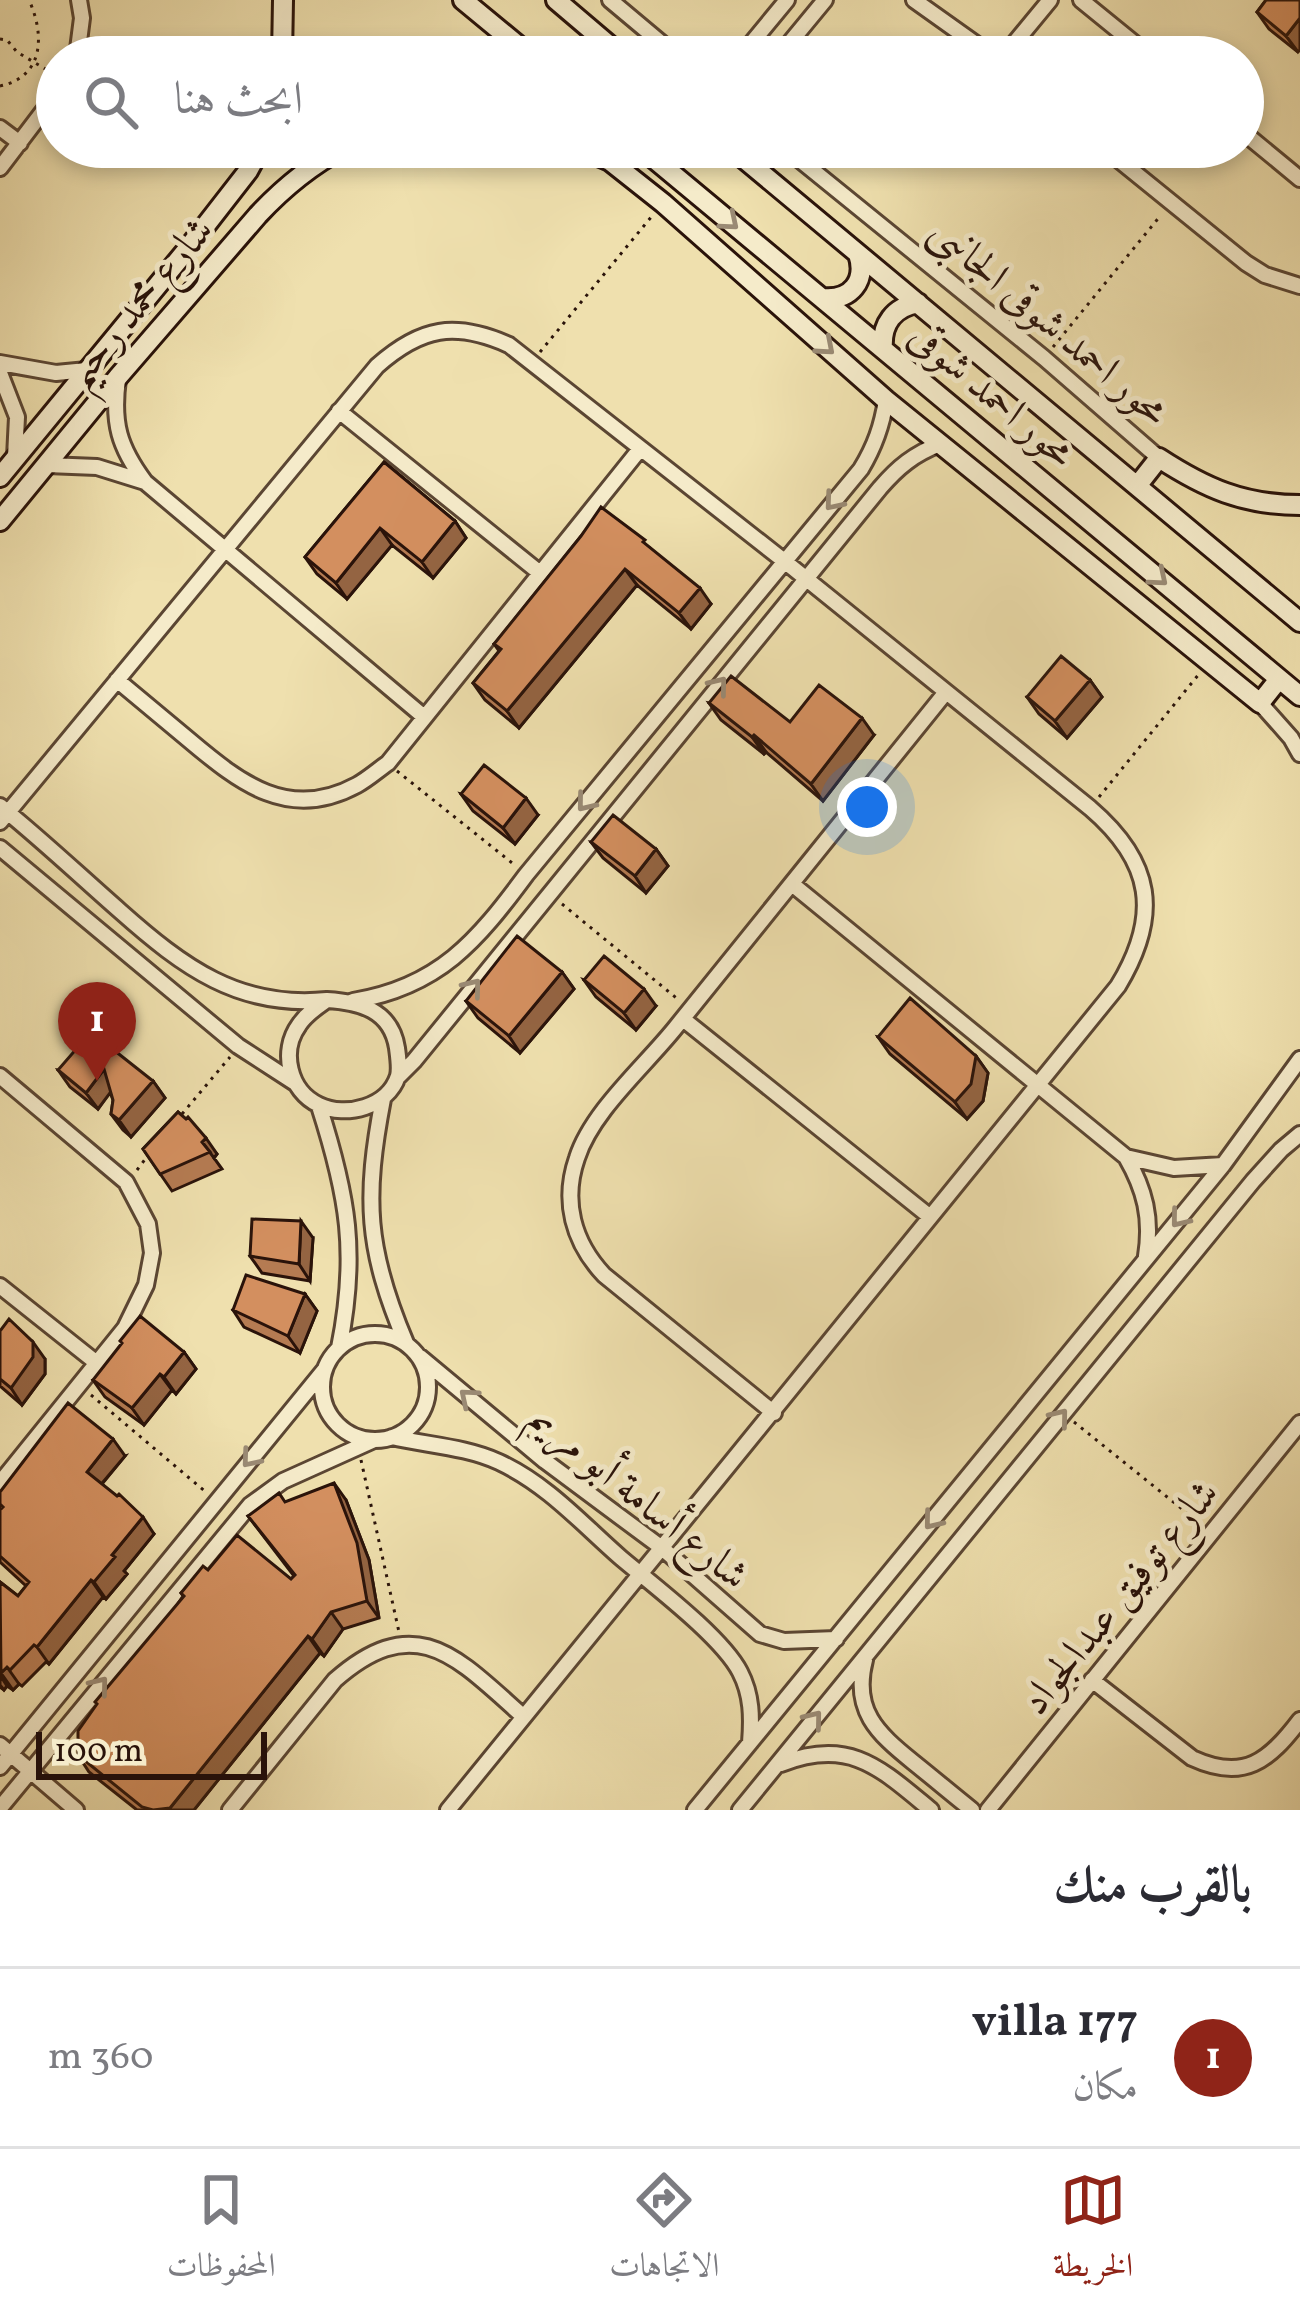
<!DOCTYPE html>
<html lang="ar">
<head>
<meta charset="utf-8">
<style>
	:root { --surface:#fff; --page:#f7f7f7; --text:#2b2b33; --muted:#7c7c81; --line:#e1e1e2; --accent:#8f2418 }
	body { margin:0; font-family:Vollkorn,Amiri,serif; background:var(--page); color:var(--text); direction:rtl }
	.scale { position:absolute; left:36px; bottom:30px; width:231px; box-sizing:border-box; padding-left:12px; border:6px solid #2a130a; border-top:0; font-size:33px; line-height:42px; white-space:nowrap; color:#2a130a; -webkit-text-stroke:9px #f5ebca; paint-order:stroke }
	.you { position:absolute; left:867px; top:807px; width:42px; height:42px; margin:-30px; border:9px solid #fff; border-radius:50%; background:#1a73e8; box-shadow:0 0 0 18px #1a73e833 }
	.badge { display:grid; place-items:center; width:78px; height:78px; border-radius:50%; background:var(--accent); color:#fff; font-size:39px; font-weight:700 }
	.pin { position:absolute; translate:-50% -99px; filter:drop-shadow(0 3px 6px #0008) }
	.pin::after { content:''; position:absolute; top:63px; width:42px; height:36px; background:inherit; clip-path:polygon(0 0,100% 0,50% 100%) }
	.list { margin:0; padding:0; list-style:none }
	h2 { display:flex; justify-content:space-between; align-items:center; height:156px; margin:0; padding:0 48px; font-size:51px }
	h2 small { font-size:39px; font-weight:400; color:var(--muted) }
	.list li { display:grid; grid-template-columns:78px 1fr auto; gap:36px; align-items:center; box-sizing:border-box; height:180px; padding:0 48px; border-top:3px solid var(--line) }
	.list b { display:block; font-size:45px; white-space:nowrap }
	.list p { margin:0; font-size:39px; white-space:nowrap; color:var(--muted) }
	.list em { font-size:39px; font-style:normal; color:var(--muted) }
	.icon { flex:none; width:66px; height:66px; fill:none; stroke:currentColor; stroke-width:2; stroke-linecap:round; stroke-linejoin:round }
	.map { position:relative; flex:none; width:1300px; height:1810px; overflow:hidden; direction:ltr }
	.search { position:absolute; background:var(--surface); box-shadow:0 6px 18px #0003; left:36px; right:36px; top:36px; height:132px; display:flex; align-items:center; gap:30px; box-sizing:border-box; padding:0 42px; border-radius:66px; color:var(--muted); font-size:45px }
	.sheet { height:336px; background:var(--surface) }
	nav { display:flex; justify-content:space-around; align-items:center; box-sizing:border-box; height:168px; border-top:3px solid var(--line); background:var(--surface); font-size:33px; color:var(--muted) }
	nav a { display:grid; justify-items:center; gap:6px }
	nav .on { color:var(--accent) }
	.map>svg:first-child { display:block }
	.lines { fill:none; stroke-linecap:round; stroke-linejoin:round }
	.street-casing { stroke:#5b4633; stroke-width:20 }
	.secondary-casing { stroke:#2a130a; stroke-width:24 }
	.path { stroke:#2a130a; stroke-width:3; stroke-dasharray:3 6; stroke-linecap:butt }
	.street { stroke:#f5ebca; stroke-width:14 }
	.secondary { stroke:#f5ebca; stroke-width:18 }
	.wall { fill:#b57b52; stroke:#2a130a; stroke-width:3 }
	.shaded-wall { fill:#946442; stroke:#2a130a; stroke-width:3 }
	.building { fill:#d38f5f; stroke:#2a130a; stroke-width:3 }
	.oneway { stroke:#9a8a74 }
	.labels { text-anchor:middle; stroke-width:10; stroke-linejoin:round; paint-order:stroke }
	.street-label { font-size:42px; fill:#2a130a; stroke:#f5ebca }
</style>
</head>
<body>
<div class="map">
<svg width="1300" height="1810" viewBox="0 0 1300 1810">
	<rect width="100%" height="100%" fill="#efe0ae"/>
	<filter id="stains"><feTurbulence type="fractalNoise" baseFrequency=".00167" numOctaves="4"/><feColorMatrix values="0 0 0 0 .2 0 0 0 0 .09 0 0 0 0 .02 0 0 0 .5 -.17"/></filter>
	<radialGradient id="worn" r=".72"><stop offset=".6" stop-color="#630" stop-opacity="0"/><stop offset="1" stop-color="#630" stop-opacity=".3"/></radialGradient>
	<g class="lines">
		<g class="street-casing">
			<path id="street" d="M610 0 678 57
				M914 0 994 57
				M1081 0 1151 57
				M77 57 82 18 79 0
				M740 57 787 0
				M778 57 825 0
				M1003 57 1050 0
				M0 128 20 143
				M1243 132 1300 179
				M784 147 1044 358 1159 458
				M1103 147 1246 263 1265 275 1300 286
				M0 168 57 93
				M0 363 56 373 87 370
				M0 373 17 417 15 457
				M118 379C112 423 119 447 145 482L423 716
				M339 411 540 573
				M47 465 97 467 145 482
				M117 680C141 700 165 720 189 740 240 783 289 822 357 785 368 779 378 770 388 763L640 449
				M1260 703 1291 738 1300 754
				M0 806C41 839 80 876 120 911 183 967 239 1009 327 1000
				M0 822 377 366C421 327 455 321 509 345L783 560 1090 808C1153 862 1161 915 1118 986 896 1262 671 1535 448 1810
				M0 848 238 1046 295 1083
				M792 884 1126 1157C1145 1190 1152 1218 1146 1256
				M327 1000C360 1002 391 1010 397 1048 398 1056 400 1068 398 1076 388 1107 346 1118 319 1105 289 1091 280 1051 299 1025 306 1014 317 1007 327 1000Z
				M353 1001C439 987 477 941 526 875L861 469C875 446 882 426 886 400
				M683 1019 929 1216
				M0 1076 126 1182 148 1224 152 1253 146 1285 125 1328 0 1483
				M398 1077 414 1061 880 488C898 467 914 454 940 444
				M383 1099C364 1198 366 1249 406 1343
				M319 1106C348 1196 358 1254 339 1348
				M1126 1157 1174 1168 1223 1165
				M0 1286 98 1364
				M322 1387a53 53 0 1 1 106 0a53 53 0 1 1-106 0Z
				M420 1357 545 1461 662 1548 760 1634 784 1641 836 1639
				M774 1413 604 1275C573 1242 562 1201 577 1158 592 1111 645 1066 676 1027 766 916 856 804 946 692
				M392 1437C427 1445 467 1447 499 1462 548 1485 581 1523 621 1558 653 1585 722 1637 740 1672 752 1695 752 1718 750 1743
				M865 1660C852 1710 877 1733 913 1762 933 1778 952 1794 972 1810
				M1092 1680 1192 1758C1244 1782 1269 1761 1300 1720
				M0 1745 76 1810
				M781 1764C850 1737 880 1768 931 1810
				M0 1767 325 1369
				M0 1808 250 1505 283 1481 374 1440
				M230 1810 335 1680C417 1608 458 1659 524 1717
				M695 1810 1223 1165 1300 1059
				M740 1810 1253 1181 1281 1150 1300 1134
				M988 1810 1300 1423"/>
		</g>
		<g class="secondary-casing">
			<path id="secondary" d="M463 0 532 57
				M556 0 623 57
				M282 57 283 0
				M577 147 610 161 663 203 886 400 1260 703 1279 679
				M640 147 1300 696
				M730 147 1300 622
				M822 298C851 301 867 281 858 254
				M883 349C881 324 894 307 918 303
				M0 477 185 252 248 171 261 147
				M1137 486 1159 458C1205 488 1243 505 1300 505
				M0 521 118 377 258 215C284 187 311 165 345 147"/>
		</g>
		<path class="path" d="M0 39 7 40 17 52 57 76
			M0 86C44 77 45 35 29 0
			M1053 347 1161 215
			M540 352 652 216
			M397 771 516 866
			M1099 797 1199 674
			M562 904 680 1001
			M182 1114 230 1057
			M137 1170 149 1154
			M91 1395 207 1493
			M1074 1422 1202 1525
			M361 1460 399 1632"/>
		<use href="#street" class="street"/>
		<use href="#secondary" class="secondary"/>
	</g>
	<path class="wall" d="M1266 0 1298 52 1269 29 1257 12Z
		M384 462 455 521 466 538 433 578 392 545 347 599 317 574 305 557Z
		M650 548 711 604 691 629 637 585 519 728 485 700 473 683 499 651 494 644Z
		M1090 680 1102 697 1067 738 1039 714 1027 697Z
		M709 703 790 722 874 735 823 801 766 752 764 754 721 720Z
		M461 794 538 815 515 844 473 811Z
		M591 842 656 849 668 866 646 893 603 858Z
		M562 972 574 989 520 1053 478 1018 466 1001Z
		M584 980 656 1006 636 1030 596 997Z
		M878 1037 976 1056 988 1073 983 1101 967 1119 890 1054Z
		M58 1070 153 1081 165 1098 131 1137 123 1130 111 1114 113 1100 110 1092 98 1109 70 1087Z
		M178 1112 217 1154 214 1158 222 1169 172 1191 143 1149Z
		M313 1238 310 1281 262 1273 250 1256Z
		M305 1294 317 1311 300 1353 244 1327 233 1310Z
		M0 1331 45 1359V1374L22 1405 0 1386Z
		M184 1352 196 1369 176 1394 172 1390 144 1425 105 1397 93 1380Z
		M125 1456 102 1484 154 1534 124 1571 127 1574 106 1599 103 1597 49 1664 46 1662 22 1686 19 1684 13 1690 7 1686 4 1690 0 1687V1582L18 1596 26 1586 0 1562V1492Z
		M346 1500 369 1560 379 1618 343 1629 324 1656 320 1653 194 1810H137L89 1772 78 1755 183 1596 181 1593 208 1570 291 1579 294 1576 248 1516 285 1502Z"/>
	<path class="shaded-wall" d="M1300 18V50L1298 52 1286 36Z
		M455 521 466 538 433 578 422 562Z
		M380 528 392 545 347 599 336 583Z
		M625 569 637 585 519 728 507 711Z
		M700 588 711 604 691 629 679 613Z
		M1090 680 1102 697 1067 738 1055 721Z
		M862 718 874 735 823 801 811 784Z
		M754 735 766 752 764 754 752 737Z
		M526 798 538 815 515 844 503 828Z
		M656 849 668 866 646 893 635 876Z
		M562 972 574 989 520 1053 509 1036Z
		M644 989 656 1006 636 1030 624 1013Z
		M976 1056 988 1073 983 1101 967 1119 955 1102Z
		M104 1069 116 1085 98 1109 86 1093Z
		M153 1081 165 1098 131 1137 119 1120Z
		M206 1138 217 1154 214 1158 202 1142Z
		M301 1221 313 1238 310 1281 299 1264Z
		M305 1294 317 1311 300 1353 288 1336Z
		M33 1342 45 1359V1374L22 1405 11 1388Z
		M184 1352 196 1369 176 1394 164 1377Z
		M160 1374 172 1390 144 1425 132 1408Z
		M113 1439 125 1456 98 1488 87 1472Z
		M334 1483 346 1500 369 1560 379 1618 367 1601Z
		M143 1517 154 1534 124 1571 127 1574 106 1599 94 1582 112 1555Z
		M91 1580 103 1597 49 1664 37 1647Z
		M331 1612 343 1629 324 1656 312 1639Z
		M308 1636 320 1653 194 1810H171L170 1808Z
		M7 1667 19 1684 13 1690 1 1673Z
		M0 1675 7 1686 4 1690 0 1685Z"/>
	<path class="building" d="M1266 0H1300V18L1286 36 1257 12Z
		M1168 44 1178 53 1174 57H1164L1160 54Z
		M384 462 455 521 422 562 380 528 336 583 305 557Z
		M601 507 645 540 643 542 700 588 679 613 625 569 507 711 473 683 501 649 494 644 581 536Z
		M1061 656 1090 680 1055 721 1027 697Z
		M731 676 790 722 819 685 862 718 811 784 754 735 752 737 709 703Z
		M484 765 526 798 503 828 461 794Z
		M613 815 656 849 635 876 591 842Z
		M517 936 562 972 509 1036 466 1001Z
		M604 956 644 989 624 1013 584 980Z
		M910 998 976 1056 971 1084 955 1102 878 1037Z
		M91 1032 153 1081 119 1120 111 1114 113 1100 104 1069 86 1093 58 1070Z
		M178 1112 186 1119 188 1117 206 1138 202 1142 210 1152 160 1174 143 1149Z
		M252 1219 301 1221 299 1264 250 1256Z
		M246 1275 305 1294 288 1336 233 1310Z
		M140 1316 184 1352 164 1377 160 1374 132 1408 93 1380 122 1343 120 1341Z
		M9 1319 33 1342V1357L11 1388 0 1379V1331Z
		M68 1403 113 1439 87 1472 117 1496 119 1494 143 1517 112 1555 115 1557 94 1582 91 1580 37 1647 34 1645 10 1670 7 1667 1 1673 0 1582 18 1596 29 1582 0 1556V1510L3 1507 0 1504V1492Z
		M334 1483 357 1543 367 1601 331 1612 312 1639 308 1636 170 1808 153 1810 142 1807 78 1755V1731L97 1704 95 1702 184 1596 181 1593 203 1566 208 1570 237 1535 291 1579 295 1575 248 1516 279 1493 285 1502Z"/>
	<defs><path id="oneway-chevron" d="M-2-3.5L2.5 0L-2 3.5" fill="none" stroke-width="1.6" stroke-linecap="round" stroke-linejoin="round" transform="scale(3)"/></defs>
	<g class="oneway">
		<use href="#oneway-chevron" transform="translate(730 222) rotate(40)"/>
		<use href="#oneway-chevron" transform="translate(826 347) rotate(41)"/>
		<use href="#oneway-chevron" transform="translate(833 502) rotate(130)"/>
		<use href="#oneway-chevron" transform="translate(1159 578) rotate(40)"/>
		<use href="#oneway-chevron" transform="translate(719 685) rotate(-51)"/>
		<use href="#oneway-chevron" transform="translate(585 803) rotate(129)"/>
		<use href="#oneway-chevron" transform="translate(473 987) rotate(-51)"/>
		<use href="#oneway-chevron" transform="translate(1179 1219) rotate(129)"/>
		<use href="#oneway-chevron" transform="translate(468 1397) rotate(-140)"/>
		<use href="#oneway-chevron" transform="translate(1060 1417) rotate(-51)"/>
		<use href="#oneway-chevron" transform="translate(250 1459) rotate(130)"/>
		<use href="#oneway-chevron" transform="translate(932 1521) rotate(129)"/>
		<use href="#oneway-chevron" transform="translate(100 1685) rotate(-51)"/>
		<use href="#oneway-chevron" transform="translate(814 1719) rotate(-51)"/>
	</g>
	<g class="labels">
		<g class="street-label">
			<text transform="translate(137 301) rotate(-50)" y="15">شارع محمد رحيم</text>
			<text transform="translate(1050 320) rotate(40)" y="15">محور احمد شوقى الجانبى</text>
			<text transform="translate(993 393) rotate(40)" y="15">محور احمد شوقى</text>
			<text transform="translate(640 1495) rotate(39)" y="15">شارع أسامة أبو مريم</text>
			<text transform="translate(1118 1596) rotate(-51)" y="15">شارع توفيق عبدالجواد</text>
		</g>
	</g>
	<rect width="100%" height="100%" filter="url(#stains)"/>
	<rect width="100%" height="100%" fill="url(#worn)"/>
</svg>
<div class="scale">100 m</div>
<div class="you"></div>
<div class="pin badge" style="left:97px;top:1081px">1</div>
<div class="search"><svg class="icon" aria-label="search" viewBox="0 0 24 24"><circle cx="10" cy="10" r="6"/><path d="M15 15l6 6"/></svg>ابحث هنا</div>
</div>
<section class="sheet">
<h2>بالقرب منك<small></small></h2>
<ul class="list">
<li><span class="badge">1</span><div><b>villa 177</b><p>مكان</p></div><em>360 m</em></li>
</ul>
</section>
<nav>
<a class="on"><svg class="icon" aria-label="map" viewBox="0 0 24 24"><path d="M3 6l6-2 6 2 6-2v14l-6 2-6-2-6 2zM9 4v14M15 6v14"/></svg>الخريطة</a>
<a><svg class="icon" aria-label="directions" viewBox="0 0 24 24"><path d="M12 3l9 9-9 9-9-9zM9 14v-3h6M13 9l2 2-2 2"/></svg>الاتجاهات</a>
<a><svg class="icon" aria-label="saved" viewBox="0 0 24 24"><path d="M7 4h10v16l-5-4-5 4z"/></svg>المحفوظات</a>
</nav>
</body>
</html>
